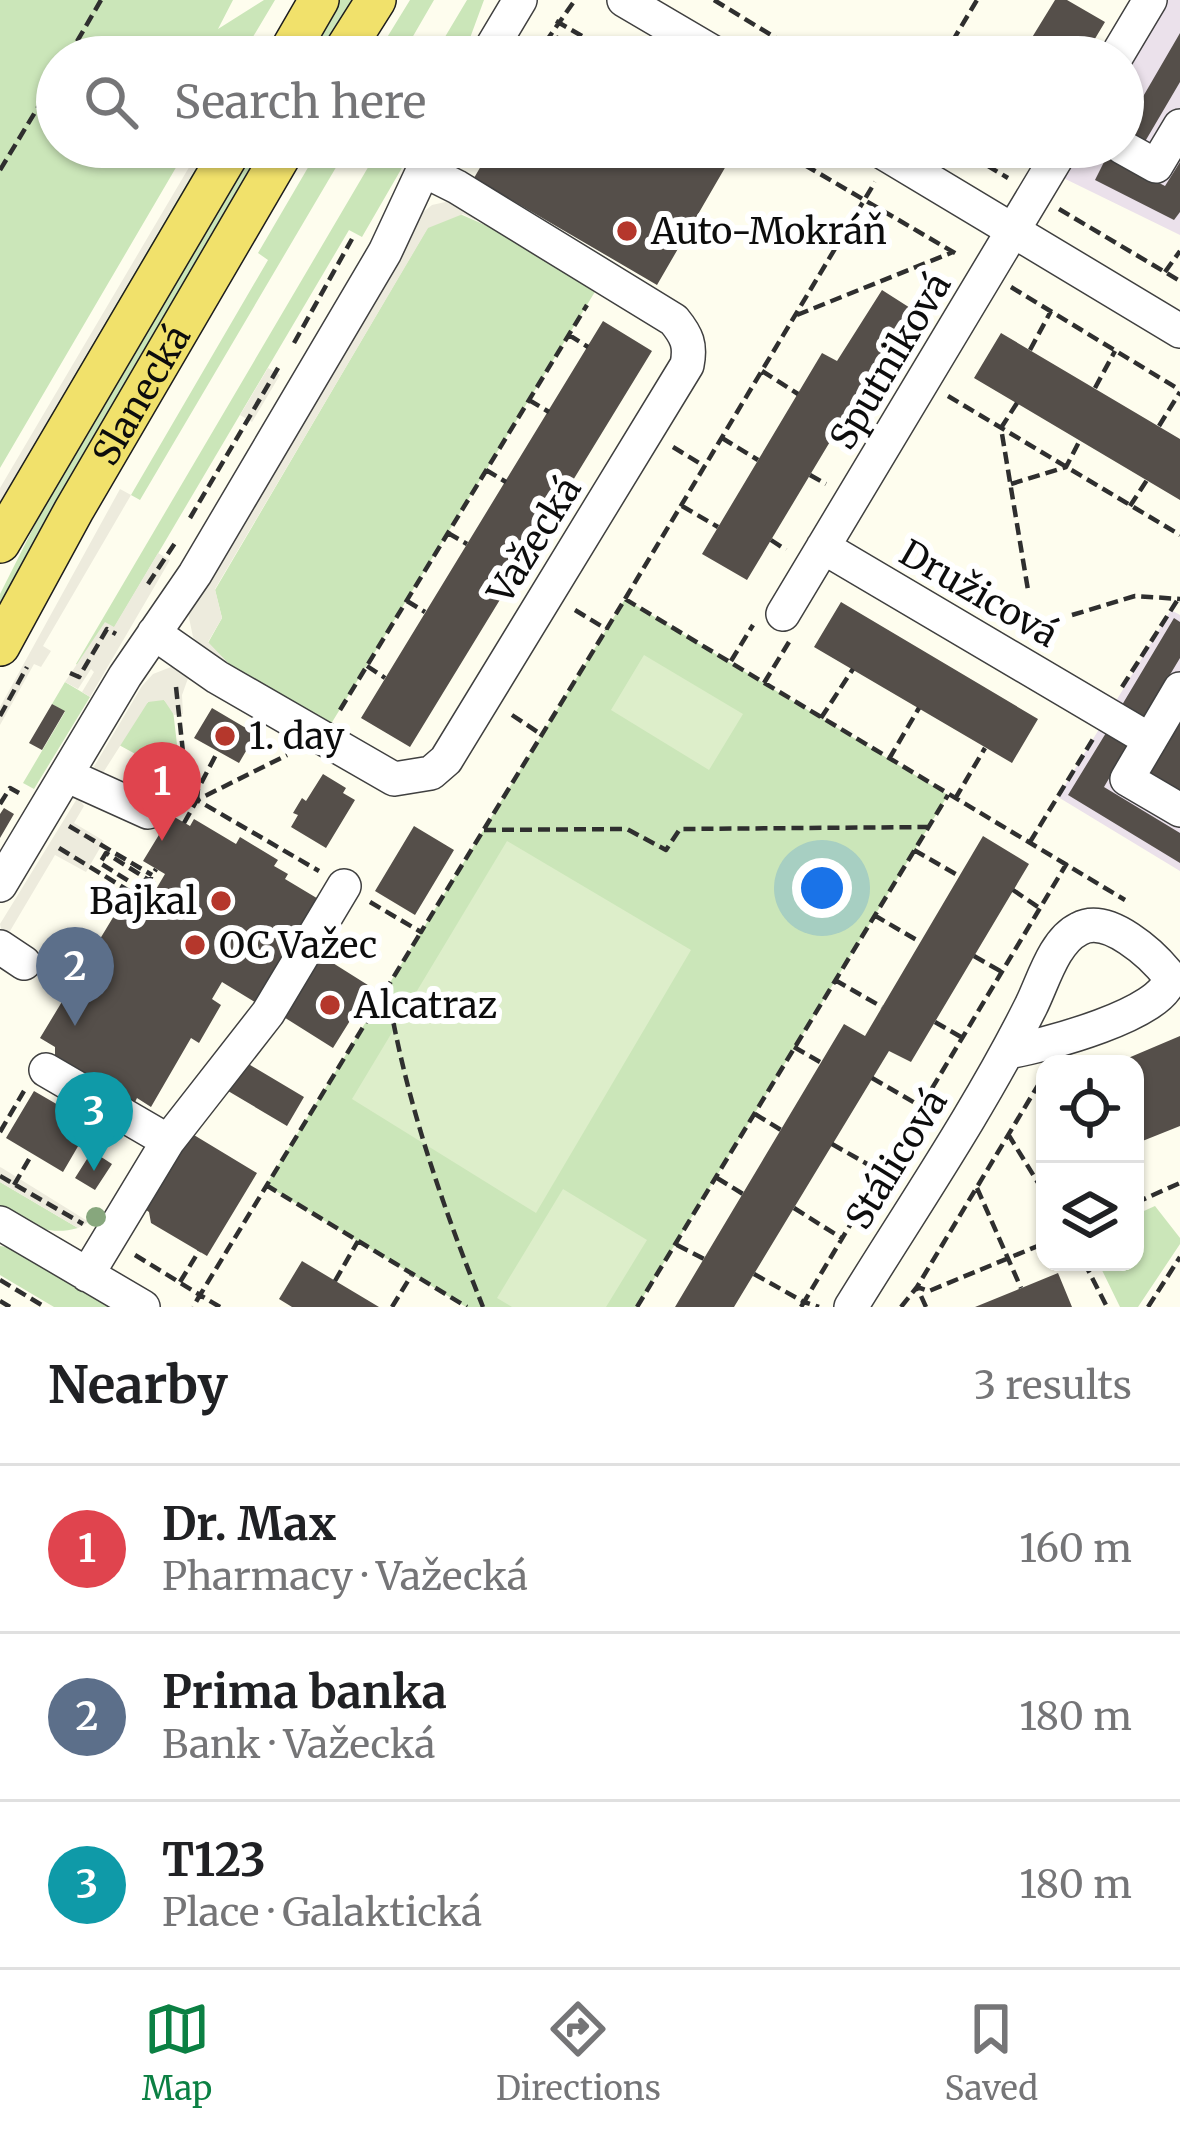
<!DOCTYPE html>
<html lang="en">
<head>
<meta charset="utf-8">
<style>
	:root { --surface:#fff; --page:#f2f2f2; --text:#202124; --muted:#757577; --line:#e0e0e0; --accent:#0b8043 }
	body { margin:0; font-family:Merriweather,serif; background:var(--page); color:var(--text) }
	.controls { position:absolute; right:36px; bottom:36px; display:grid; overflow:hidden; border-radius:24px; box-shadow:0 3px 9px #0004 }
	.controls button { width:108px; height:108px; display:grid; place-items:center; padding:0; border:0; border-bottom:3px solid var(--line); background:var(--surface); color:var(--text); font:60px sans-serif }
	.you { position:absolute; left:822px; top:888px; width:42px; height:42px; margin:-30px; border:9px solid #fff; border-radius:50%; background:#1a73e8; box-shadow:0 0 0 18px #1a73e833 }
	.badge { display:grid; place-items:center; width:78px; height:78px; border-radius:50%; background:var(--accent); color:#fff; font-size:39px; font-weight:700 }
	.pin { position:absolute; translate:-50% -99px; filter:drop-shadow(0 3px 6px #0008) }
	.pin::after { content:''; position:absolute; top:63px; width:42px; height:36px; background:inherit; clip-path:polygon(0 0,100% 0,50% 100%) }
	.list { margin:0; padding:0; list-style:none }
	h2 { display:flex; justify-content:space-between; align-items:center; height:156px; margin:0; padding:0 48px; font-size:51px }
	h2 small { font-size:39px; font-weight:400; color:var(--muted) }
	.list li { display:grid; grid-template-columns:78px 1fr auto; gap:36px; align-items:center; box-sizing:border-box; height:168px; padding:0 48px; border-top:3px solid var(--line) }
	.list b { display:block; font-size:45px; white-space:nowrap }
	.list p { margin:0; font-size:39px; white-space:nowrap; color:var(--muted) }
	.list em { font-size:39px; font-style:normal; color:var(--muted) }
	.icon { flex:none; width:66px; height:66px; fill:none; stroke:currentColor; stroke-width:2; stroke-linecap:round; stroke-linejoin:round }
	.map { position:relative; flex:none; width:1180px; height:1307px; overflow:hidden }
	.search { position:absolute; background:var(--surface); box-shadow:0 3px 9px #0004; left:36px; right:36px; top:36px; height:132px; display:flex; align-items:center; gap:30px; box-sizing:border-box; padding:0 42px; border-radius:66px; color:var(--muted); font-size:45px }
	.sheet { height:660px; background:var(--surface) }
	nav { display:flex; justify-content:space-around; align-items:center; box-sizing:border-box; height:168px; border-top:3px solid var(--line); background:var(--surface); font-size:33px; color:var(--muted) }
	nav a { display:grid; justify-items:center; gap:6px }
	nav .on { color:var(--accent) }
	.map>svg:first-child { display:block }
	.industrial { fill:#ebe1eb }
	.green { fill:#cbe6b9 }
	.pitch { fill:#ddeeca }
	.plaza { fill:#edebdd }
	.building { fill:#554f4a }
	.lines { fill:none; stroke-linecap:round; stroke-linejoin:round }
	.minor-casing { stroke:#404040; stroke-width:36 }
	.major-casing { stroke:#1e1e1e; stroke-width:42 }
	.path { stroke:#2f2f2f; stroke-width:4.5; stroke-dasharray:12 6; stroke-linecap:butt }
	.minor { stroke:#fff; stroke-width:33 }
	.major { stroke:#f1e16b; stroke-width:39 }
	.path-bridge { stroke:#2f2f2f; stroke-width:4.5; stroke-dasharray:12 6; stroke-linecap:butt }
	.tree { fill:#87a77d }
	.poi-dot { fill:#b5372c; stroke:#fff; stroke-width:4.5 }
	.labels { text-anchor:middle; stroke-width:12; stroke-linejoin:round; paint-order:stroke }
	.poi-label { font-size:36px; fill:#0d0d0d; stroke:#fff; text-anchor:start }
	.street-label { font-size:36px; fill:#0d0d0d; stroke:#fff }
</style>
</head>
<body>
<div class="map">
<svg width="1180" height="1307" viewBox="0 0 1180 1307">
	<rect width="100%" height="100%" fill="#fefdee"/>
	<path class="industrial" d="M1150 0H1180V235L1049 171 1063 147H1123V57Z
		M1171 610 1180 615V871L1058 797Z"/>
	<path class="green" d="M0 0H233L218 29 264 0H275L241 57H57V147H188L0 468Z
		M339 0H356L321 57H305Z
		M410 0H434L401 57H375Z
		M467 0H484L463 57H433Z
		M208 147H215L0 513V502Z
		M252 147H267L0 613V594L60 475Z
		M320 147H348L140 500 131 495 268 260 258 253Z
		M380 147H414L362 237 349 230 114 628 105 623 79 666 76 664Z
		M460 214 604 277 323 737 230 665 208 643 222 618 215 590 428 227Z
		M625 599 948 795 637 1307H466L266 1185Z
		M65 682 90 697 34 789 23 783 65 712 52 704Z
		M151 700H164L173 710 181 779 119 745 143 706Z
		M0 1182 78 1228C45 1237 28 1223 0 1206Z
		M1155 1206 1180 1238V1244L1138 1307H1120L1098 1262H1135V1215Z
		M0 1246 12 1248 113 1307H54L0 1275Z"/>
	<path class="pitch" d="M644 655 743 714 709 770 611 710Z
		M507 841 691 950 536 1213 352 1099Z
		M563 1189 647 1240 606 1307H512L497 1298Z"/>
	<path class="plaza" d="M201 147H208L0 502V488Z
		M450 201 479 212 475 220 463 214 428 228 215 589 222 618 208 642 230 665 223 669 193 637 188 613 421 214 432 205Z
		M268 368 280 375 252 422 240 415Z
		M120 489 131 495 43 646 51 651 41 667 34 664 0 725V707Z
		M158 553 170 560 90 697 82 692 94 672 91 669 78 689 65 682 105 622 114 627Z
		M171 667 191 670 182 695 183 714 174 715 164 700 148 702 101 776 92 770 142 686 153 674Z
		M78 797 84 806 74 823 104 841 86 872 55 855 10 931 2 933 0 924Z
		M0 1167 2 1168 89 1222 78 1228 0 1182Z"/>
	<path class="building" d="M1055 0H1067L1105 22 1084 57H1020Z
		M1180 33V82L1143 145 1123 131Z
		M557 35 595 57H545Z
		M492 147H737L657 285 474 178Z
		M1107 156 1165 186 1180 162V212L1174 220 1095 180Z
		M882 290 929 320 884 391 867 380 747 580 702 554 822 353 837 361Z
		M603 321 652 351 410 747 361 718Z
		M1001 333 1180 439V500L974 378Z
		M841 602 1038 719 1012 763 814 647Z
		M1174 618 1180 622V658L1141 723 1119 710Z
		M52 704 65 711 42 750 29 743Z
		M212 708 256 734 239 763 194 738Z
		M1180 721V791L1150 773Z
		M1109 728 1131 741 1104 787 1180 833V863L1068 795Z
		M323 774 346 788 343 793 355 800 326 848 291 827 298 815 293 813 302 798 306 801Z
		M4 808 14 814 0 838V814Z
		M171 815 190 826 194 819 236 844 240 837 278 860 274 866 288 874 285 879 320 900 258 1004 222 982 212 999 221 1005 199 1043 191 1038 151 1107 137 1098 133 1106 55 1055V1047L40 1038 126 896 145 908 165 874 143 861Z
		M414 826 454 850 415 915 375 891Z
		M983 836 1029 864 911 1062 889 1051 734 1307H675L844 1024 865 1036Z
		M309 948 371 987 333 1048 271 1009Z
		M1180 1036V1126L1135 1144V1064H1114Z
		M240 1059 304 1097 287 1126 223 1088Z
		M34 1091 91 1124 63 1172 6 1138Z
		M184 1129 257 1173 207 1256 151 1223 149 1212 142 1207Z
		M92 1151 112 1164 95 1190 75 1178Z
		M302 1261 369 1301 379 1307H292L279 1299Z
		M1058 1273 1072 1307H975Z"/>
	<g class="lines">
		<g class="minor-casing">
			<path id="minor" d="M624 0 721 57
				M486 57 520 0
				M1116 57 1150 0
				M874 147 1180 331
				M1122 147 1156 166 1180 126
				M823 547 1150 740
				M783 614 1063 147
				M154 633 217 677 394 779 431 773 446 760 687 365C691 345 687 336 674 320L457 187 423 170
				M1180 689 1127 779 1180 810
				M66 775 148 812
				M0 885 125 676 195 574 385 252 434 147
				M0 947 24 963
				M46 1070 168 1141
				M0 1223 143 1307
				M87 1275 168 1141 268 1013 344 886
				M851 1307C912 1208 979 1110 1031 1006 1043 982 1054 941 1079 929 1108 913 1153 955 1170 977 1167 1014 1042 1046 1008 1052"/>
		</g>
		<g class="major-casing">
			<g id="major">
				<path d="M286 57 319 0"/>
				<path d="M340 57 376 0"/>
				<path d="M0 543 233 147"/>
				<path id="s1" d="M0 646 74 510 286 147"/>
			</g>
		</g>
		<path class="path" d="M714 0 807 57
			M556 21 618 57
			M949 46 968 57
			M68 57 101 0
			M535 57 575 0
			M943 57 977 0
			M774 147 960 256
			M956 147 1008 178
			M470 162 481 147
			M0 170 57 76
			M1059 209 1180 281
			M1165 272 1180 251
			M1011 287 1180 390
			M797 315 953 252
			M569 335 588 347
			M294 343 352 239
			M1030 350 1051 311
			M762 371 798 394
			M1095 388 1115 351
			M948 396 1180 535
			M529 400 549 412
			M1017 403 1001 428 1028 590
			M849 409 864 419
			M1159 426 1180 392
			M722 438 758 460
			M673 447 704 466
			M486 470 506 482
			M810 475 826 484
			M1011 484 1066 467 1080 440
			M682 506 718 527
			M1130 506 1147 480
			M190 518 281 363
			M448 533 467 544
			M771 540 786 550
			M148 584 175 543
			M625 599 875 182
			M407 601 425 612
			M575 610 606 629
			M1072 615 1135 596 1180 599
			M731 661 753 625
			M367 666 385 678
			M70 673 79 677 107 629 116 634
			M764 683 789 642
			M176 687 186 780 197 800 319 871
			M1122 687 1180 596
			M340 710 587 305
			M512 715 542 735
			M0 716 27 667
			M821 718 853 669
			M889 759 919 708
			M955 799 985 748
			M197 800 198 789 218 751
			M0 804 10 788 19 793
			M184 823 197 800 287 755
			M69 826 152 875
			M484 830 627 829 666 850 680 829 928 827
			M1030 842 1093 739
			M59 848 139 897
			M914 850 959 876
			M1013 890 1038 907
			M133 900 138 891 150 898
			M136 902 156 869
			M370 902 421 932 625 599 1125 900
			M874 915 920 942
			M974 956 1002 972
			M835 980 882 1007
			M387 987C405 1098 441 1202 483 1307
			M935 1022 961 1037
			M794 1047 820 1062
			M872 1078 922 1107
			M755 1114 781 1130
			M0 1132 24 1091
			M1008 1134 1045 1194
			M832 1144 883 1173
			M0 1176 83 1224
			M717 1178 743 1194
			M14 1185 32 1154
			M266 1185 467 1307
			M977 1188 1021 1288
			M1135 1203 1180 1183
			M794 1208 843 1239
			M677 1245 704 1259
			M135 1255 200 1295 193 1307
			M1084 1262 1107 1307
			M754 1274 804 1302 1067 863
			M0 1280 45 1307
			M335 1281 358 1241
			M180 1282 199 1251
			M0 1301 10 1307
			M220 1307 200 1295 421 932
			M392 1307 411 1276
			M637 1307 948 795
			M801 1307 804 1302 819 1307
			M901 1307 917 1287 1043 1077
			M926 1307 917 1287 929 1291 1045 1243
			M1148 1307 1180 1257"/>
		<use href="#minor" class="minor"/>
		<use href="#major" class="major"/>
		<path class="path-bridge" d="M143 890 100 863 106 853 158 886"/>
	</g>
	<circle class="tree" cx="96" cy="1217" r="10"/>
	<g class="poi-dot">
		<circle cx="627" cy="231" r="12"/>
		<circle cx="225" cy="736" r="12"/>
		<circle cx="221" cy="901" r="12"/>
		<circle cx="195" cy="945" r="12"/>
		<circle cx="330" cy="1005" r="12"/>
	</g>
	<g class="labels">
		<g class="poi-label">
			<text x="651" y="244">Auto-Mokráň</text>
			<text x="249" y="749">1. day</text>
			<text x="197" y="914" text-anchor="end">Bajkal</text>
			<text x="219" y="958">OC Važec</text>
			<text x="354" y="1018">Alcatraz</text>
		</g>
		<g class="street-label">
			<text transform="translate(890 361) rotate(-59)" y="13">Sputniková</text>
			<text dy="13" stroke="none"><textPath href="#s1" startOffset="288">Slanecká</textPath></text>
			<text transform="translate(534 540) rotate(-58)" y="13">Važecká</text>
			<text transform="translate(979 593) rotate(30)" y="13">Družicová</text>
			<text transform="translate(896 1159) rotate(-58)" y="13">Stálicová</text>
		</g>
	</g>
</svg>
<div class="controls">
<button><svg class="icon" aria-label="locate" viewBox="0 0 24 24"><circle cx="12" cy="12" r="6"/><path d="M12 2v4M12 18v4M2 12h4M18 12h4"/></svg></button>
<button><svg class="icon" aria-label="layers" viewBox="0 0 24 24"><path d="M12 4l9 5-9 5-9-5zM3 14l9 5 9-5"/></svg></button>
</div>
<div class="you"></div>
<div class="pin badge" style="left:162px;top:841px;background:#e0444e">1</div>
<div class="pin badge" style="left:75px;top:1026px;background:#5c6f8a">2</div>
<div class="pin badge" style="left:94px;top:1171px;background:#0f9aa8">3</div>
<div class="search"><svg class="icon" aria-label="search" viewBox="0 0 24 24"><circle cx="10" cy="10" r="6"/><path d="M15 15l6 6"/></svg>Search here</div>
</div>
<section class="sheet">
<h2>Nearby<small>3 results</small></h2>
<ul class="list">
<li><span class="badge" style="background:#e0444e">1</span><div><b>Dr. Max</b><p>Pharmacy · Važecká</p></div><em>160 m</em></li>
<li><span class="badge" style="background:#5c6f8a">2</span><div><b>Prima banka</b><p>Bank · Važecká</p></div><em>180 m</em></li>
<li><span class="badge" style="background:#0f9aa8">3</span><div><b>T123</b><p>Place · Galaktická</p></div><em>180 m</em></li>
</ul>
</section>
<nav>
<a class="on"><svg class="icon" aria-label="map" viewBox="0 0 24 24"><path d="M3 6l6-2 6 2 6-2v14l-6 2-6-2-6 2zM9 4v14M15 6v14"/></svg>Map</a>
<a><svg class="icon" aria-label="directions" viewBox="0 0 24 24"><path d="M12 3l9 9-9 9-9-9zM9 14v-3h6M13 9l2 2-2 2"/></svg>Directions</a>
<a><svg class="icon" aria-label="saved" viewBox="0 0 24 24"><path d="M7 4h10v16l-5-4-5 4z"/></svg>Saved</a>
</nav>
</body>
</html>
